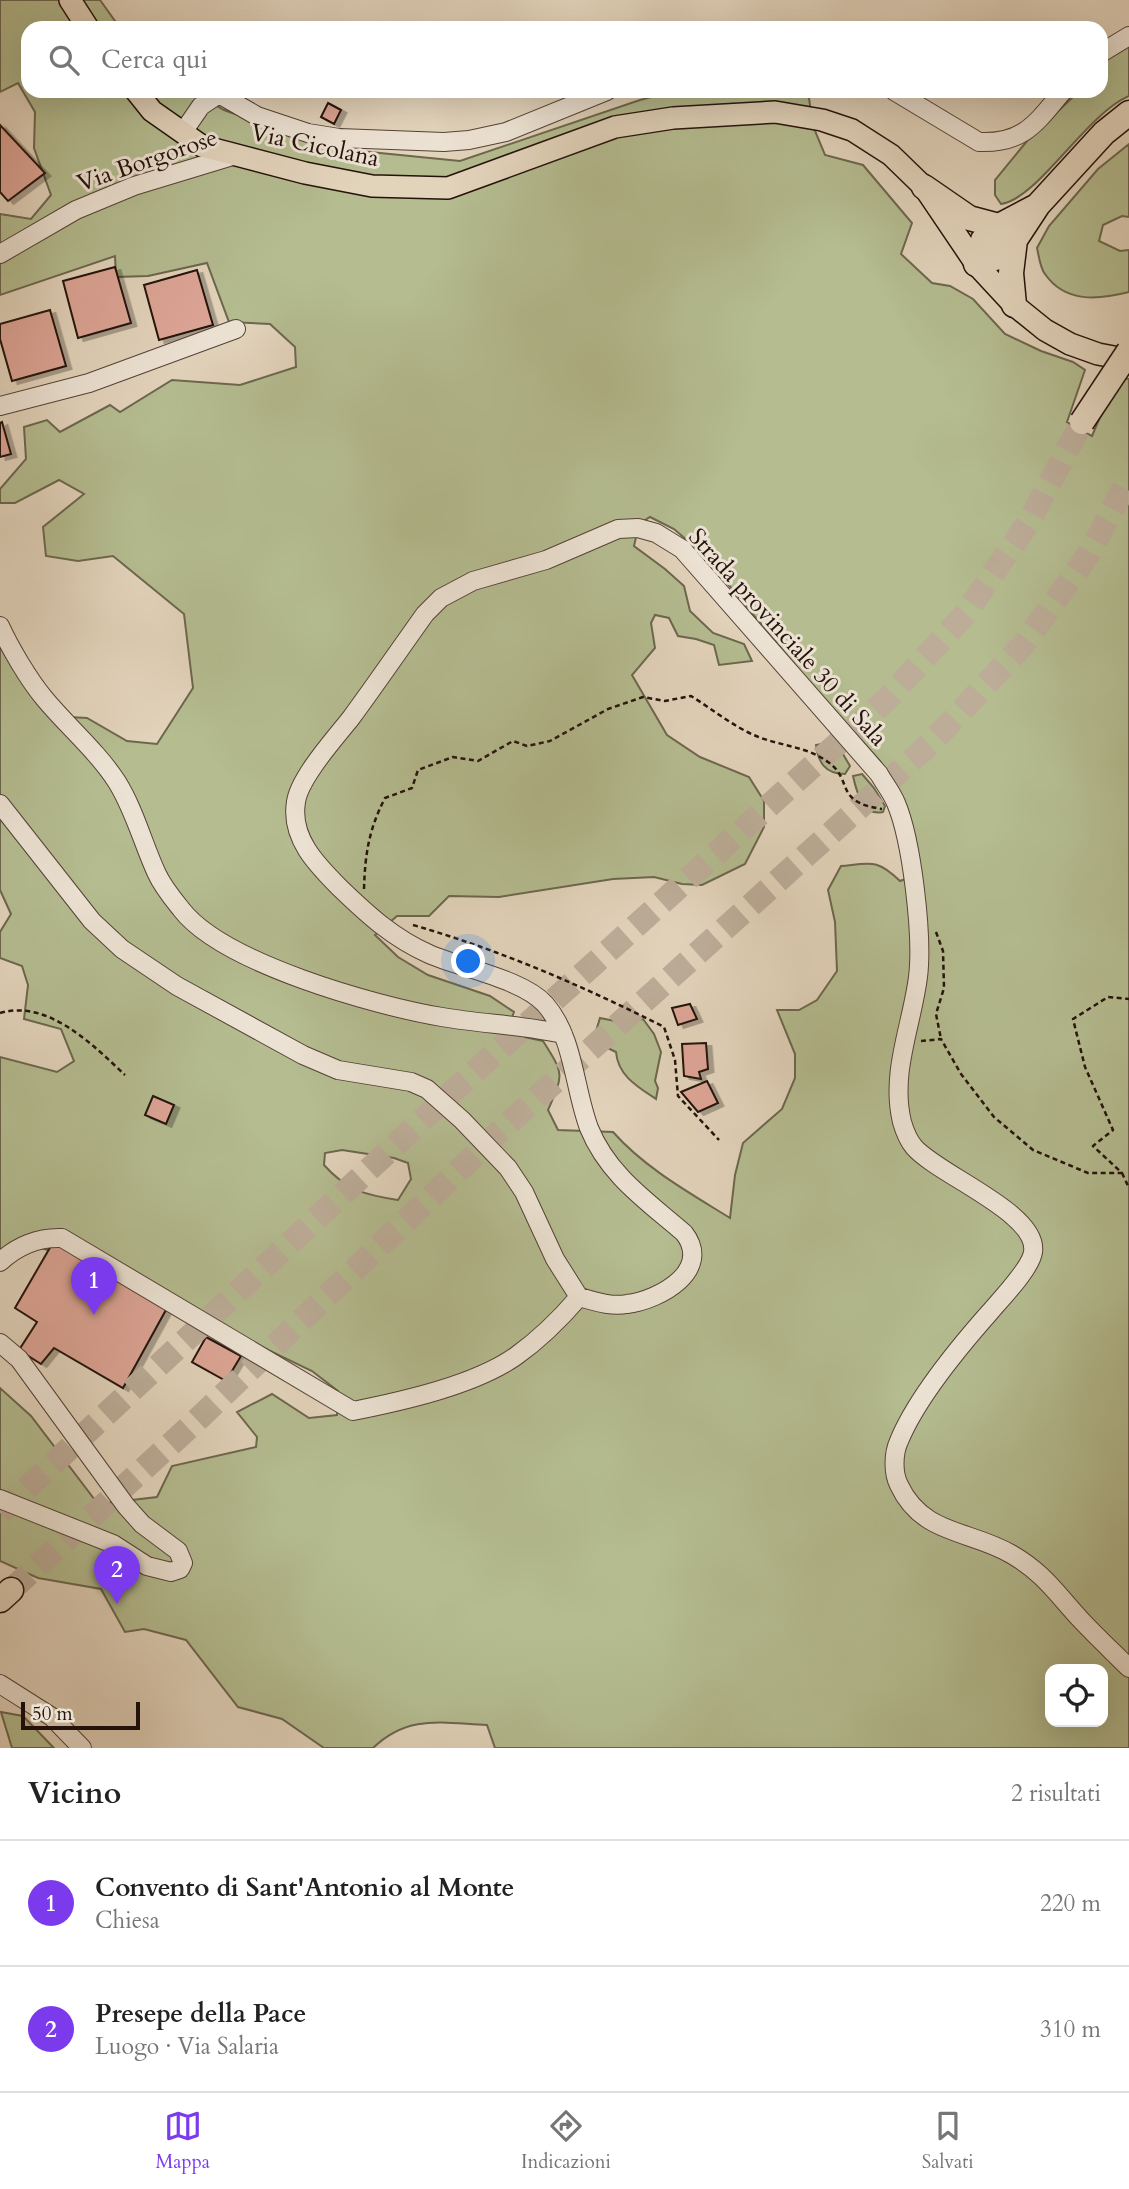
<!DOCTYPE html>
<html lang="it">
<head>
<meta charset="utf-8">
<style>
	:root { --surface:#fff; --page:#f6f6f6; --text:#222; --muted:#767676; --line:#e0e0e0; --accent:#7c3aed }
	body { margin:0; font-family:Cardo,serif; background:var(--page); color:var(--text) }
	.controls { position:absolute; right:21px; bottom:21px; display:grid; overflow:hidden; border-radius:14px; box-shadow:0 7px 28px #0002 }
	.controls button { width:63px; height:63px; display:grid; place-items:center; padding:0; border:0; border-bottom:2px solid var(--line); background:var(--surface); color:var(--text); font:35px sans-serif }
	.scale { position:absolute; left:21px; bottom:18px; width:119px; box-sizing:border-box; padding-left:7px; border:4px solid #24120b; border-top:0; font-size:19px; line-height:24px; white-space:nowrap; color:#24120b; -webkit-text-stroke:5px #ece2d3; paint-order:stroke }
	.you { position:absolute; left:469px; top:962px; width:24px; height:24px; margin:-18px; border:5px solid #fff; border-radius:50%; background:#1a73e8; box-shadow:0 0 0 10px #1a73e833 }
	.badge { display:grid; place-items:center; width:46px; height:46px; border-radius:50%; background:var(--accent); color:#fff; font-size:23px; font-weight:700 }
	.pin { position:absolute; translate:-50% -58px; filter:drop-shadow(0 2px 4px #0008) }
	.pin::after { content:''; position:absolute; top:37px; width:24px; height:21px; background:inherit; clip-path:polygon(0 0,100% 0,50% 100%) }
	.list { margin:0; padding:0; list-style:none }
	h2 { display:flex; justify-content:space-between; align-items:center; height:91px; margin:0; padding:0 28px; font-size:30px }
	h2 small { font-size:23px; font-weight:400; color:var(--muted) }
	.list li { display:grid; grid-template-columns:46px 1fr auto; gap:21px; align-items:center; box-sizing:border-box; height:126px; padding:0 28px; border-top:2px solid var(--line) }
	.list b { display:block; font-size:26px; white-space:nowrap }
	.list p { margin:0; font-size:23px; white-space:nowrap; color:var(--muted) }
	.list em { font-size:23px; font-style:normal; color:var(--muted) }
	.icon { flex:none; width:38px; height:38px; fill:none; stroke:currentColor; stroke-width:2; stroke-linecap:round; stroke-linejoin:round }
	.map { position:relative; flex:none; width:1129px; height:1748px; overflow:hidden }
	.search { position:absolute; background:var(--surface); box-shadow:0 7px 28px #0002; left:21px; right:21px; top:21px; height:77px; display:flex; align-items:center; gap:18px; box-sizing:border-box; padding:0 24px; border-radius:21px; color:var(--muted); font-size:26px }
	.sheet { height:343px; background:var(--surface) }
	nav { display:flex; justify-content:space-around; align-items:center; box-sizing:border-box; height:98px; border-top:2px solid var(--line); background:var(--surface); font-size:19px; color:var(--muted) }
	nav a { display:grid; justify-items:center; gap:4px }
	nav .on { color:var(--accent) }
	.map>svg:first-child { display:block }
	.green { fill:#b4bc90; stroke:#6c674e; stroke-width:2; fill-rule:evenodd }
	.building { fill:#dda596; stroke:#24120b; stroke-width:2; filter:url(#shadow) }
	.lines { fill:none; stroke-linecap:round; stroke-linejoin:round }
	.highway-tunnel { stroke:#bcac98; stroke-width:24; stroke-dasharray:24 12; stroke-linecap:butt }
	.minor-casing { stroke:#544237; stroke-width:20 }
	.major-casing { stroke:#24120b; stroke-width:24 }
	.highway-casing { stroke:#24120b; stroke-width:27 }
	.path { stroke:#24120b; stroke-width:2.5; stroke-dasharray:5 3.5; stroke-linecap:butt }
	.minor { stroke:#ece2d3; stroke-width:18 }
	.major { stroke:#e2d3bb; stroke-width:21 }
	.highway { stroke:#e2d3bb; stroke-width:24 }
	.highway-bridge-casing { stroke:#24120b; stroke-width:27; stroke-linecap:butt }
	.highway-bridge { stroke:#e2d3bb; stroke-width:24 }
	.labels { text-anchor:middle; stroke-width:6; stroke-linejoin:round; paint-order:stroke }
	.street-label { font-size:24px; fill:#24120b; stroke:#ece2d3 }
</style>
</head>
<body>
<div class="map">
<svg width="1129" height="1748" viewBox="0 0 1129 1748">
	<defs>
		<filter id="shadow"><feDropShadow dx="5.5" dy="3" stdDeviation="0" flood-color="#0004"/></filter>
	</defs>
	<rect width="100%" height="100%" fill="#e2d3bb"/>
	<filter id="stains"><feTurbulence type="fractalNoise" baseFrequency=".00286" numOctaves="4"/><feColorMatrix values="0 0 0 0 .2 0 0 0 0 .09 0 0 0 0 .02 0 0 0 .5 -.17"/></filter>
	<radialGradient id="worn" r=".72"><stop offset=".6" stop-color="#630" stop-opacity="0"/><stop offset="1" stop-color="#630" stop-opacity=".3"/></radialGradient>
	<path class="green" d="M0 0H100L120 28H28V91H191L224 110 330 148 460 161 640 100 674 91H808L813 126 825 155 863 165 912 223 901 254 932 283 950 286 973 299 1005 334 1041 351 1073 362 1085 370 1067 422 1092 436 1117 377 1129 379V1748H495L487 1725C442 1723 408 1714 373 1748H324L282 1719 238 1707 186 1640 144 1629 125 1632 101 1589 38 1578 0 1561V1388L31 1416 98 1504 157 1497 172 1466 256 1447 257 1437 237 1412 272 1394 309 1418 337 1415 338 1391 312 1371 72 1256 36 1247 0 1253V1057L57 1072 74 1061 61 1029 24 1019 28 985 22 966 0 958V932L11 914 0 890V622C13 659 22 688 51 716L87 718 127 741 157 744 193 688 184 614 113 556 78 561 46 556 43 527 84 494 59 480 15 503H0V489L26 459 24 427 47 420 60 432 110 405 120 412 172 380 240 385 296 367 295 347 270 324 229 322 207 263 148 276 116 277 115 256 0 295V214L31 219 51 195 34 148 35 112 18 83 0 92ZM650 517 674 529 703 554 804 676 880 761 895 788 916 875 900 881C877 859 872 863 841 866L828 890 835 922 837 971 817 1000 799 1010H777L795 1054V1078L782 1109 743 1143 735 1175 730 1218C688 1192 645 1168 613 1132L558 1130 548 1110C564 1074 564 1074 543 1041L506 1033 514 1012 490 996 428 975 398 957 375 935 397 916H429L449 896 499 897 613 879 654 877 682 884 702 885 745 864 764 827V801L749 777 700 757 667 735 632 675 655 648 651 623 655 615 669 618 678 636 696 639 714 645 719 665 752 661 744 644 713 633 690 611 684 586 665 569 634 546 639 524ZM342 1150 394 1158 408 1163 411 1179 398 1200C366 1195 347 1191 324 1165L325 1153ZM1050 1669H1103V1722H1050Z
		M1129 45V96C1085 115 1038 199 1001 204L995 195V180L1027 141 1079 91H1101V65L1106 59Z
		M1129 144V217L1122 216 1103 225 1099 241 1120 251 1129 250V292C1098 300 1065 303 1045 274 1040 268 1039 256 1037 248L1049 226 1098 169Z
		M831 742 840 749 850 766 845 774C825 774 818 762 816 745Z
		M862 774 874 788 885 806 883 812C863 817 856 790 853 776Z
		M600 1018 620 1022 643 1019 654 1034 661 1052 655 1081 658 1088 656 1099C638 1087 618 1076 616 1052L593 1041Z
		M1 1712 23 1716 54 1748H12Z"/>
	<path class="building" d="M328 103 341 110 334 124 321 117Z
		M0 125 45 173 8 201 0 192Z
		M115 267 131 323 78 338 63 281Z
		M197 270 213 325 159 340 144 285Z
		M50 310 66 366 12 381 0 339V324Z
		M2 422 11 454 0 457V423Z
		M690 1004 697 1019 678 1025 672 1008Z
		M706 1043 708 1069 699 1072 701 1079 684 1076 682 1044Z
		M707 1081 718 1103 698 1112 681 1092Z
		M153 1096 174 1105 166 1124 145 1115Z
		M55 1239 167 1308 123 1388 54 1348 41 1364 19 1350 37 1322 15 1308Z
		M206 1337 241 1356 226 1381 192 1362Z"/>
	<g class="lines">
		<path class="highway-tunnel" d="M0 1513 450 1094 887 699 966 613 1030 520 1082 422
			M11 1590 196 1421 500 1131 931 743 1023 645 1088 555 1129 479"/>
		<g class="minor-casing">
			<path id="minor" d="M1101 53 1129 36
				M894 91 979 142C1024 144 1037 122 1063 91
				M183 132 201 106 219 94 257 116 308 133 339 138 444 142 469 140 506 132 607 91
				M0 254 76 210 134 186 236 155
				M0 406 89 383 236 329
				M0 626C10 648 29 680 44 698 68 727 97 751 117 782 135 811 143 844 157 874 163 887 173 899 181 909 222 963 376 1006 442 1017 482 1024 523 1025 563 1034
				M0 804 92 921 122 949 177 986 303 1055 338 1070 411 1082 427 1089 462 1120 508 1168 524 1192 555 1259 579 1297C594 1301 610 1307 627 1304 660 1300 713 1270 684 1233 647 1201 608 1175 589 1128 574 1088 574 1037 545 1004 522 979 461 968 429 954 393 938 368 915 340 888 317 865 290 838 296 802 299 778 336 737 351 718 376 684 400 649 425 614L441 598 473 581 546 560 618 529 638 528 656 533 682 549 879 774C884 783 892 793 896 803 912 841 923 936 918 977 912 1025 890 1073 902 1122 904 1129 909 1141 914 1147 938 1175 1039 1213 1033 1252 1031 1268 1001 1299 990 1312 959 1347 917 1397 899 1441 893 1454 893 1473 899 1485 922 1535 970 1530 1011 1554 1044 1573 1056 1593 1081 1620 1096 1636 1113 1652 1129 1668
				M0 1262C17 1246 39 1237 62 1238L353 1411C403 1401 475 1385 516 1356 540 1339 560 1319 579 1297
				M0 1343 19 1359 126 1506 142 1524 178 1551 183 1563 180 1569 171 1572 147 1566 113 1544 0 1499
				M0 1684 52 1717 82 1748"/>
		</g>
		<g class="major-casing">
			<path id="major" d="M70 0 88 28
				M136 91 152 111 202 146 305 173 372 186 448 188 615 127 673 118 775 112 822 120 852 130 891 155 924 187 976 264 1014 305 1045 330 1070 344 1098 354 1129 360"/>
		</g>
		<g class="highway-casing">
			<path id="highway" d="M924 187 969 218 999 226
				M976 264 1001 256 1015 240 1038 205 1104 133 1129 113
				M976 264 983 240 999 226 1035 207
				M1014 305 1011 273 1015 240
				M0 1600 11 1590"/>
		</g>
		<path class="path" d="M364 889C365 854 369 829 385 798L412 788 418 770 453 757 478 761 513 741 527 746 550 741 608 709 643 697 665 701 691 696C712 709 734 727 756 736 780 746 806 746 828 762 854 780 833 802 882 809
			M413 925C500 950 583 986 664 1027L675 1060 678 1096 719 1140
			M936 932 943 951 944 988 936 1014 941 1039
			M0 1013C48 999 93 1045 125 1075
			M921 1041 941 1039 961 1074 994 1117 1033 1150 1088 1173H1122L1093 1146 1113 1130 1085 1067 1073 1019 1108 997 1129 999
			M1122 1173 1129 1188"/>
		<use href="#minor" class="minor"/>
		<use href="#major" class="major"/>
		<use href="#highway" class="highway"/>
		<g class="highway-bridge-casing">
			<path id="highway-bridge" d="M1082 422 1129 351"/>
		</g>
		<use href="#highway-bridge" class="highway-bridge"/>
	</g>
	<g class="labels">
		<g class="street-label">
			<text transform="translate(315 145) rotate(12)" y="8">Via Cicolana</text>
			<text transform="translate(147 160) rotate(-19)" y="8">Via Borgorose</text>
			<text transform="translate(788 637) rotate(48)" y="8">Strada provinciale 30 di Sala</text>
		</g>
	</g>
	<rect width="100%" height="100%" filter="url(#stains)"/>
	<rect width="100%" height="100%" fill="url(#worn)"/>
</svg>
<div class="controls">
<button><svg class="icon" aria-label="locate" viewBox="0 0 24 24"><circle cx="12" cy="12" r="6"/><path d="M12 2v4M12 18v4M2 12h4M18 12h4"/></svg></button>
</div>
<div class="scale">50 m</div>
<div class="you"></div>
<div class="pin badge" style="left:94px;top:1315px">1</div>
<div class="pin badge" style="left:117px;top:1604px">2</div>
<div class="search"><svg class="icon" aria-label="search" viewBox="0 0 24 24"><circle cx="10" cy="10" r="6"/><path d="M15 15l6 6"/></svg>Cerca qui</div>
</div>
<section class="sheet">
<h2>Vicino<small>2 risultati</small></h2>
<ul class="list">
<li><span class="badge">1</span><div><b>Convento di Sant'Antonio al Monte</b><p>Chiesa</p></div><em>220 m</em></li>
<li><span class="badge">2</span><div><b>Presepe della Pace</b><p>Luogo · Via Salaria</p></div><em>310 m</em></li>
</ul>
</section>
<nav>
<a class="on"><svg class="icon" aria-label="map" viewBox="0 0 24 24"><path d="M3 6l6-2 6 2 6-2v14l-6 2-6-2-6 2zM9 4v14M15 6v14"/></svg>Mappa</a>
<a><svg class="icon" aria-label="directions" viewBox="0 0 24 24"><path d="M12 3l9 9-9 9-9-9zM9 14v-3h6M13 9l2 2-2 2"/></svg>Indicazioni</a>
<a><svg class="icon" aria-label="saved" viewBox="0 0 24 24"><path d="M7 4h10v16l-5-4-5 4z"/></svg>Salvati</a>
</nav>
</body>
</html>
